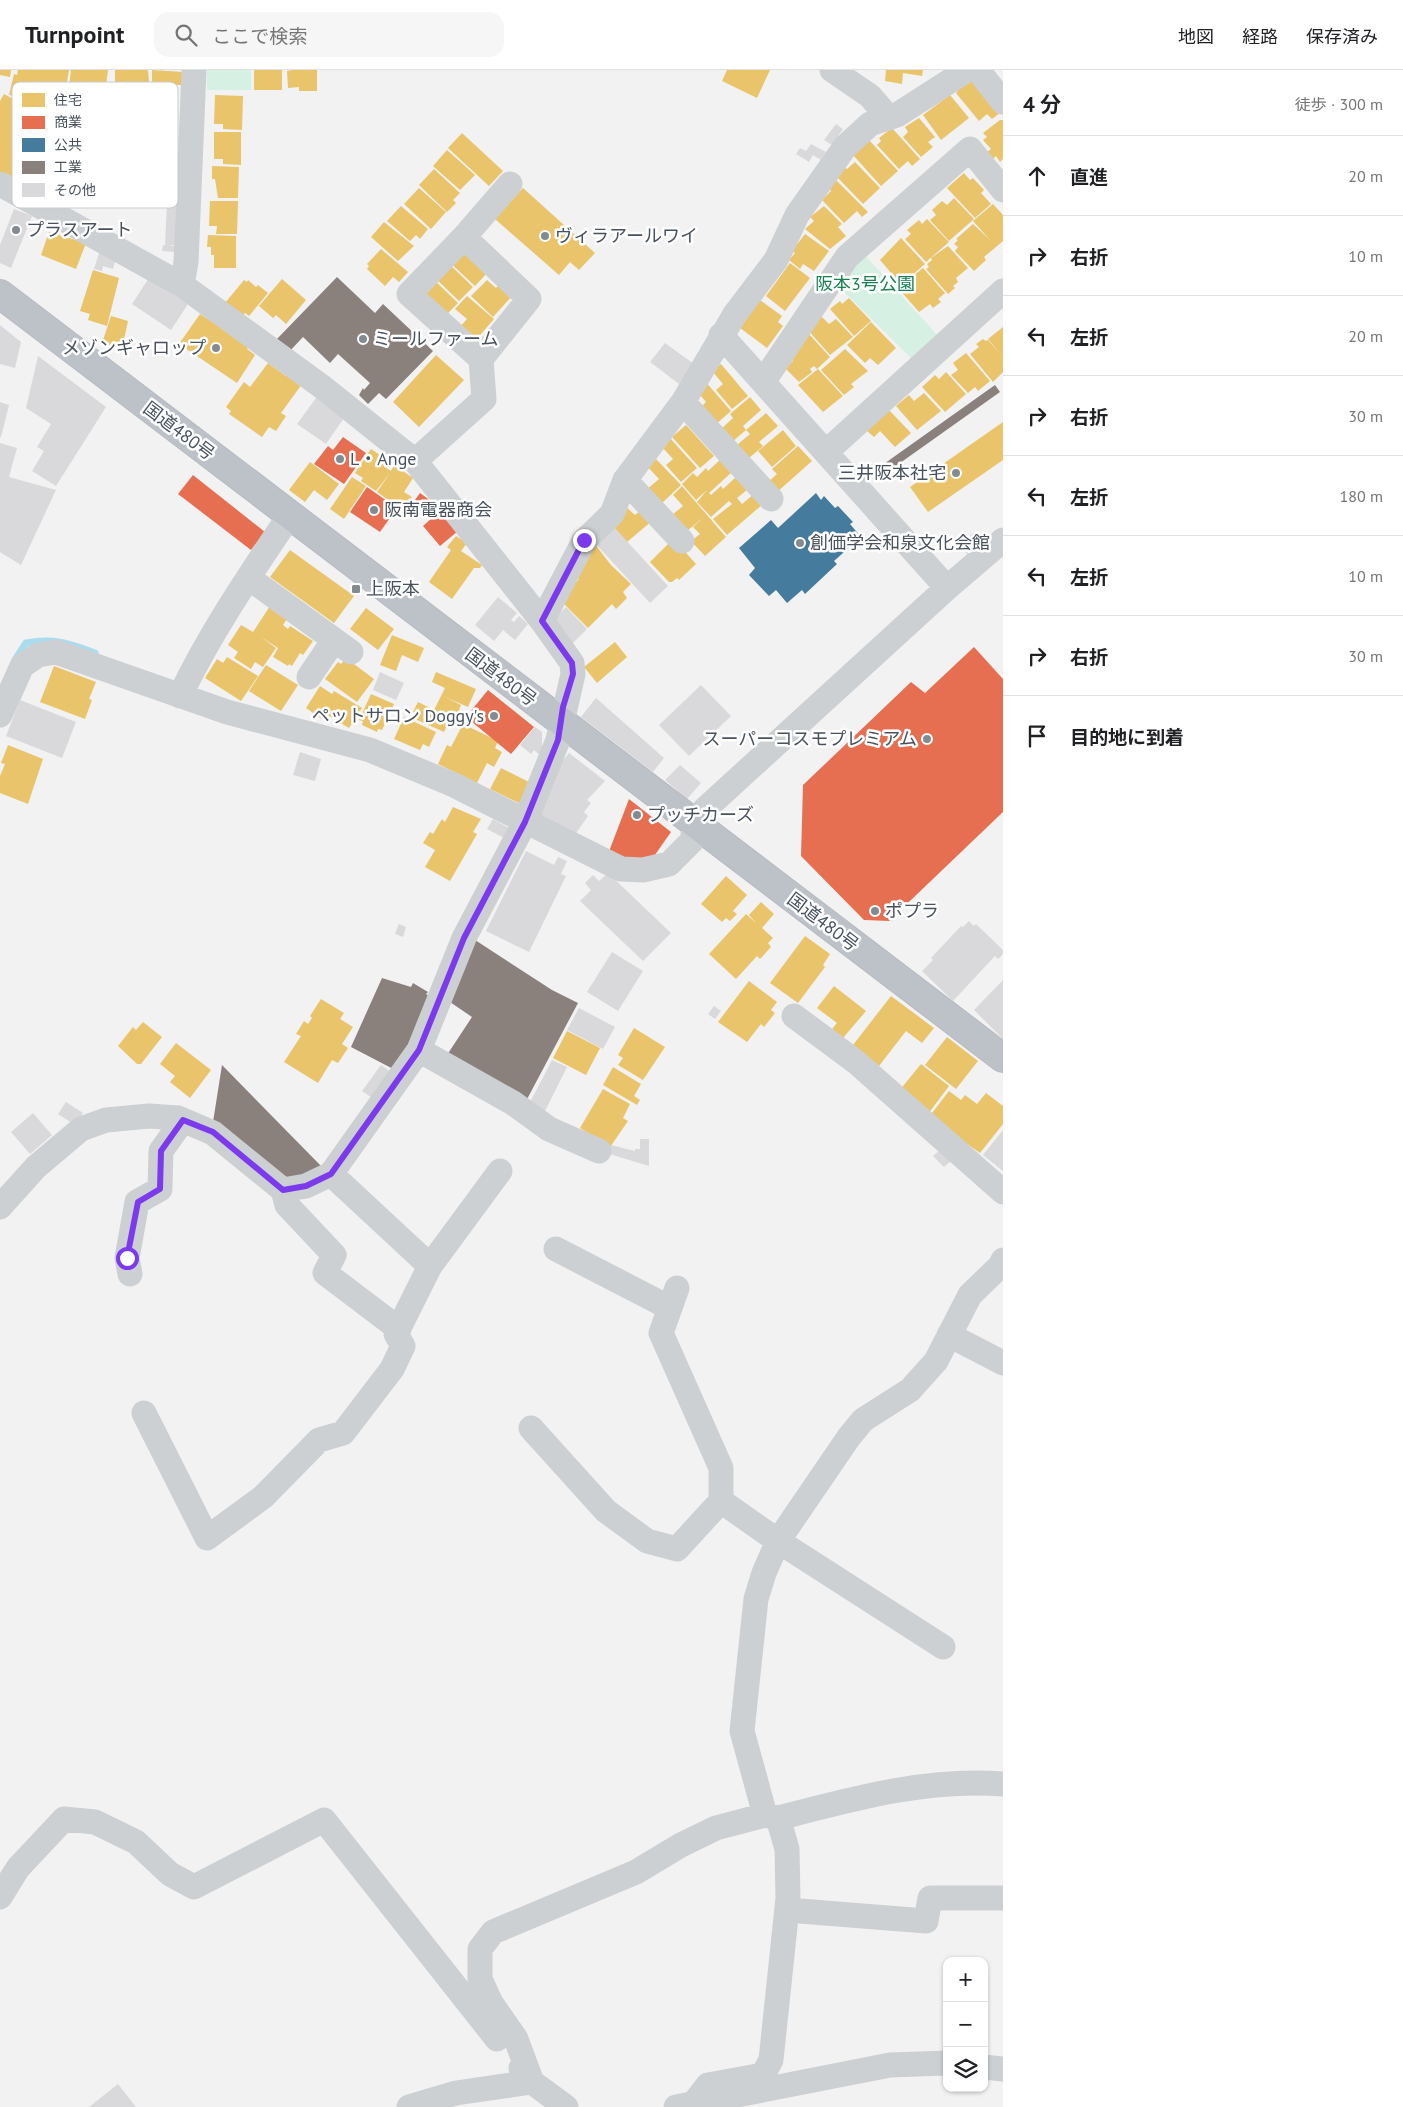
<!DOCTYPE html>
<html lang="ja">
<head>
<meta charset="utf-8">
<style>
	:root { --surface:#fff; --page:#f6f6f6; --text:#202124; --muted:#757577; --line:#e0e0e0 }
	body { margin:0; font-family:"PT Sans","Noto Sans JP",sans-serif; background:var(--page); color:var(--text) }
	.controls { position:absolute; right:15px; bottom:15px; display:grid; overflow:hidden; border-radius:10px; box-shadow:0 1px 4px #0004 }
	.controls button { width:45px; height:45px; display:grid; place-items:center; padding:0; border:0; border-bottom:1px solid var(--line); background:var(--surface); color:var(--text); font:25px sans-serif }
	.stop { position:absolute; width:15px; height:15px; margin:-11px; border:4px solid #7c3aed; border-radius:50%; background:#fff }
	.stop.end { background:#7c3aed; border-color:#fff; box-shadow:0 1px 5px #0008 }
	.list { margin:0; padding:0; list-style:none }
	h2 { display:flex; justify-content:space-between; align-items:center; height:65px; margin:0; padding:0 20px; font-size:21px }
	h2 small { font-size:16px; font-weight:400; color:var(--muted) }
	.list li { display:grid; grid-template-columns:32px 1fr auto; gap:15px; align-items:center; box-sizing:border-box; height:80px; padding:0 20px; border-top:1px solid var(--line) }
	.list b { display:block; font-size:19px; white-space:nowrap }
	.list em { font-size:16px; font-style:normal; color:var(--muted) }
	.icon { flex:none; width:28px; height:28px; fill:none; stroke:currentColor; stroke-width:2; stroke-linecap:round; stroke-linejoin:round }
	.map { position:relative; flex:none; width:1003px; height:2037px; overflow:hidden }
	header { display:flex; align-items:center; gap:30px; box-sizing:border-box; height:70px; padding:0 25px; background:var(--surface); border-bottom:1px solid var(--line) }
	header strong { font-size:24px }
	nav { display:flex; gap:28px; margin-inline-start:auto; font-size:18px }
	.search { width:350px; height:45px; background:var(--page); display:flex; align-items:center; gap:12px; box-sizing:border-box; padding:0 18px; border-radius:15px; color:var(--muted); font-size:19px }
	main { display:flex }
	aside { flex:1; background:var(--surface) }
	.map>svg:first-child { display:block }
	.green { fill:#d6f1e3 }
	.homes { fill:#e9c46a }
	.shops { fill:#e76f51 }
	.public { fill:#457b9d }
	.industry { fill:#8a817c }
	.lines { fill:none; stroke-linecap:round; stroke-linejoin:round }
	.stream { stroke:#abdcee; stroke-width:7 }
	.building { fill:#d9d9db }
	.highway-casing { stroke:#b6bac1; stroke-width:30 }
	.street { stroke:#cdd0d2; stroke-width:25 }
	.highway { stroke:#bdc2c8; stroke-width:28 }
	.route { stroke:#7c3aed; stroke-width:6 }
	.poi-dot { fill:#848a92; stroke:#fff; stroke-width:2 }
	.labels { text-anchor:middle; stroke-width:5; stroke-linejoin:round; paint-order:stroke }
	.poi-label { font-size:18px; fill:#48525e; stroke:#fff; text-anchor:start }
	.park-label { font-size:18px; fill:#178154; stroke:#fff }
	.street-label { font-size:18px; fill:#48525e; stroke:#fff }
	.key { fill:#fff; stroke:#c8cbcf; stroke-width:1 }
	.key-label { font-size:14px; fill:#48525e }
</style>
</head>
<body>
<header>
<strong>Turnpoint</strong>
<div class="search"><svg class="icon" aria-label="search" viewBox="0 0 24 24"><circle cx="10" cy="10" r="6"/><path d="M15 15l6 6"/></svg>ここで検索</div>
<nav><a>地図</a><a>経路</a><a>保存済み</a></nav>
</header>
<main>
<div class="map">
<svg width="1003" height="2037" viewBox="0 0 1003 2037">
	<rect width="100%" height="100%" fill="#f2f2f2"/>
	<path class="green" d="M207 0H251V20H207Z
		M863 183 939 267 915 292 838 216Z"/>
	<path class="homes" d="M0 0H11L10 7 0 5Z
		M18 0H69L63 36 51 34 52 30 9 25 14 4 17 5Z
		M71 0H108L106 15H101L99 30 68 26Z
		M115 0H148L149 12 115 13Z
		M152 0 184 2V15H152Z
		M254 0H282V20H254Z
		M292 0H317V21H299V17L288 18 287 1Z
		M727 0H770L757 28 722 11Z
		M886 0H923L922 6 903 3 902 14 885 11Z
		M971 5 1000 43 992 49 987 44 979 51 956 23Z
		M4 24 45 46 35 62 41 65 29 87 23 83 19 90 39 101 32 114 46 121 43 129 0 106V31Z
		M215 25 243 26 242 60 223 59V54H214Z
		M950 25 969 48 941 70 923 45Z
		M919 48 935 67 928 72 933 77 921 87 903 67 908 62 905 57Z
		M1000 50H1003V89L1000 92 996 86 992 90 986 83 991 79 983 70 987 67 983 63Z
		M892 58 920 89 912 96 908 91 899 99 877 75 881 71 879 68Z
		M214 62H241V95L223 94V89H214Z
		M462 63 503 101 489 116 448 78Z
		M869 70 898 101 881 116 853 85Z
		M447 80 475 105 460 120 433 96Z
		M855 92 880 118 863 134 838 108 844 97 847 99Z
		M212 96 239 97 238 128H218L215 109H212Z
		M434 99 460 123 453 130 456 133 447 142 419 115Z
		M85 100 104 103 98 138 80 135Z
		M964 103 970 110 973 108 984 120 981 123 991 134 975 148 947 118Z
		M836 110 868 142 862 147 857 141 844 153 822 130 831 121 829 117Z
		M419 118 446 142 431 159 404 134Z
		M523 118 595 183 579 200 570 192 559 205 495 149Z
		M954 128 974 149 949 171 930 150 936 145 932 140 942 131 947 135Z
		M210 131H238L237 164H216L217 156H209Z
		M993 134 1003 145V171L984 187 986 190 974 201 955 181 958 177 954 174 958 170 956 169 973 154 990 170 973 151Z
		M401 136 428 159 420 169 416 165 410 171 387 151Z
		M824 136 842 154 838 157 846 166 830 179 805 159 814 151 810 147Z
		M927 149 949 172 926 192 905 169 911 164 907 160 919 150 922 154Z
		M384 152 414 176 398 191 371 167Z
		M49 162 86 173 76 199 41 185Z
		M805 164 829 181 814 201 803 194 800 199 789 190 795 183 792 181Z
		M208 165 236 166V198H214V185H211V177H207Z
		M901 168 925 194 911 206 909 203 898 211 880 190Z
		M461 175 489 201 475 216 447 190Z
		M948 176 968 198 956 208 958 212 953 216 955 218 948 224 926 199 929 197 927 194 932 190 931 188Z
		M381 179 408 202 399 212 393 207 385 216 367 199 369 196 367 194Z
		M446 191 473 217 459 231 432 205Z
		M790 193 810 208 785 241 766 226Z
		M923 198 945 223 938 229 941 232 933 238 930 234 919 242 898 218Z
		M93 200 119 208 107 256 88 250 90 244 80 241Z
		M431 207 458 233 444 247 417 221Z
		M282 209 306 230 286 254 276 245 273 248 259 236Z
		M244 210 247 212 248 210 256 217 258 215 268 223 249 246 245 243 241 247 225 233Z
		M487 210 496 218 500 213 513 225 493 247 471 226Z
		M467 226 494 249 474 272 459 258 467 249 455 239Z
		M849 228 871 251 854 266 830 239 840 231 842 234Z
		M760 230 782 246 778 252 783 256 767 278 740 258Z
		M200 244 249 276 247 279 255 285 237 313 179 274Z
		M111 246 128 251 122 279 102 273Z
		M821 246 829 254 836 249 853 267 830 285 807 259Z
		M871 252 896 278 878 295 870 288 865 293 847 275Z
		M1003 257V302L993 312 970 284 979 277 976 274 983 269 986 271 988 270 1002 286 988 269Z
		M808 263 830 287 817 299 814 296 810 299 812 302 799 312 785 298 793 291 789 286Z
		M845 279 868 301 851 314 854 317 844 325 821 300Z
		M966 283 990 311 978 321 975 317 968 323 951 305 958 300 953 293Z
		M436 285 464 310 419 357 393 332Z
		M268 293 286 306 288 303 302 314 281 343 286 346 276 361 269 357 262 367 229 344 231 341 226 337 244 312 250 317Z
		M721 294 748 326 732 339 716 320 723 314 712 301Z
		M818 299 843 326 823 342 798 315Z
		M946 302 966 324 945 342 922 317 935 305 939 309Z
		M704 310 731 341 715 355 700 338 706 332 695 319Z
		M924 323 941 341 917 360 896 336 909 325 914 331Z
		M750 327 761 340 743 356 746 360 732 372 721 359 733 348 730 344Z
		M888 339 911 363 895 377 880 361 874 367 866 360Z
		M766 343 778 356 759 372 763 376 749 388 737 375 750 364 746 360Z
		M1003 352V390L928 442 910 417Z
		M686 355 714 386 700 398 672 367Z
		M783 360 796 376 772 397 758 381Z
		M670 368 697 398 681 412 666 395 673 389 661 376Z
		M798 376 812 391 776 423 767 413 777 404 772 399Z
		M371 379 386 389 385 397 391 401 394 395 413 408 404 422 412 427 403 440 377 422 390 403 376 421 361 411 363 408 355 403Z
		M655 388 681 415 660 435 646 420 659 409 647 396Z
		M721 389 732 402 709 423 711 425 721 416 723 419 736 407 747 420 737 428 742 434 754 424 763 434 727 465 713 449 732 434 729 431 711 447 697 432 707 420 696 430 682 414 693 403 697 407 706 398 708 401Z
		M310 392 339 414 327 430 314 420 305 432 289 420Z
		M352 407 366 416 344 449 330 439Z
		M682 416 726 467 705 486 691 471 700 464 693 457 704 447 687 461 672 445 683 436 673 425Z
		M626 437 635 445 641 440 652 451 627 472 612 455Z
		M456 466 467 473 461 481 482 495 480 498H474L452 529 429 512 451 480 447 477Z
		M594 473 611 495 631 514 623 522 627 528 616 539 612 534 588 558 560 530 579 509 573 505Z
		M669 473 680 476 696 494 679 510 677 508 672 512H669L650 492Z
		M290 480 354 526 334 553 270 507Z
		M270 536 288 547 283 555 288 559 290 556 313 571 303 585 300 583 292 596 289 594 288 596 273 587 278 578 261 567 276 578 263 597 255 592 251 599 234 588 238 582 228 575 241 555 253 562Z
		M366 538 394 559 378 580 350 559Z
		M392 565 424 578 418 592 402 585 396 601 380 595Z
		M615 572 627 587 597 613 584 597Z
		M227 587 258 606 241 631 205 608 217 589 223 593Z
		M346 588 374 609 357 632 325 609 338 592 341 594Z
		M266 595 298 615 281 641 249 621Z
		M54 596 96 612 89 629 92 630 85 649 40 632Z
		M436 602 476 619 468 637 445 627 461 635 457 645 453 643 444 662 415 649 418 644 413 642 418 632 434 640 445 618 432 612Z
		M320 616 332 624 334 621 362 638 349 658 326 644 322 649 306 638Z
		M371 624 394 634 382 660 378 659 377 662 362 655 363 651 359 650Z
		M404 647 436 662 429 677 423 674 420 680 394 669Z
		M463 654 498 671 495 678 502 682 494 697 487 693 477 713 438 694 447 675 451 677Z
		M8 675 43 689 28 734 0 723V706L5 694 1 693Z
		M501 698 531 713 521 734 490 719Z
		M453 737 481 749 473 762 477 764 450 811 425 797 435 780 423 773 430 762 433 764 442 749 445 752Z
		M726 806 747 825 733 841 737 844 730 851 726 848 722 852 701 834Z
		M761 832 774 844 762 858 773 868 768 873 771 877 760 889 757 886 736 909 709 884 746 844 756 853 749 845Z
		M805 866 830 884 823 895 825 897 798 933 770 913Z
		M749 911 777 932 771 940 775 943 764 957 761 954 747 972 718 952Z
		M834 916 866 941 843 968 832 959 837 953 817 938Z
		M891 926 934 958 922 973 906 961 879 996 853 975Z
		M321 929 344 943 340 949 353 957 342 974 348 978 338 993 332 990 318 1013 284 992 301 966 296 964 304 951 308 954 312 948 310 946Z
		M143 952 162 967 141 994H137L118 976 133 957 136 960Z
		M634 958 665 977 643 1010 618 995 623 988 618 985Z
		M567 961 600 978 586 1005 553 988Z
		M947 967 978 991 956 1019 925 995Z
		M176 973 211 1000 190 1028 170 1012 175 1006 160 994Z
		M921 994 949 1016 928 1044 899 1021Z
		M613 997 641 1014 634 1026 640 1030 637 1035 603 1015Z
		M603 1019 630 1034 623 1048 628 1051 606 1083 584 1070 588 1063 580 1058Z
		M949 1021 961 1030 965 1025 977 1034 986 1023 1003 1036V1054L980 1083 929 1047Z"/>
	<path class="shops" d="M343 367 366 383 344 414 314 394 328 376 333 380Z
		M193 405 265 462 251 480 178 424Z
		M367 417 397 438 380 462 350 442Z
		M420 423 435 434 458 461 440 476 423 456 433 447 415 430Z
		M974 577 1003 609V742L889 851 864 850 801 786 803 715 911 612 925 623Z
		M488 620 534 657 511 684 466 647Z
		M629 729 671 762 650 792 608 784Z"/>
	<path class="public" d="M816 423 821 430 824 426 835 438 838 436 853 452 850 454 861 467 834 491 837 494 805 524 802 520 787 533 776 520 769 526 749 505 755 498 739 478 771 450 778 458Z"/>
	<path class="industry" d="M337 207 375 243 383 234 433 281 386 329 379 323 368 334 359 325 363 318 364 320 370 313 338 284 330 293 303 267 288 283 275 271Z
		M995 315 1000 322 886 403 881 396Z
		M472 868 552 920 578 933 525 1033 445 988 472 947 447 930Z
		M382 908 411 917 413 913 428 922 426 924 434 929 397 1001 351 977Z
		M222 995 323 1098 294 1116 213 1052Z"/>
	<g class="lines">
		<path class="stream" d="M15 590 26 573C54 568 69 573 95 583"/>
	</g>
	<path class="building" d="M836 54 843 59 832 75 824 70Z
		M811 74 826 82 821 90 813 85 809 92 796 84 800 78 806 81Z
		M167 133 176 134 175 175H168L175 176 174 182 162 181 163 175H165Z
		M14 139 32 146 11 198 0 193V175Z
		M100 180 116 188 113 199 103 196 102 201 94 199Z
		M149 208 188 234 171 260 132 234Z
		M0 255 21 272 15 298 0 294Z
		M665 273 694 294 679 314 650 292Z
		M38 286 106 337 56 416 32 401 44 381 37 377 51 354 26 338Z
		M316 328 344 348 326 374 297 354Z
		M0 332 9 335 1 367H0Z
		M0 373 17 378 9 407 56 420 21 495 0 482Z
		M612 455 668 516 650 533 594 472Z
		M974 462 986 475 971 488 959 475Z
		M498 527 517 543 511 550 514 552 519 546 528 554 515 570 503 560 494 571 475 555Z
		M566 537 587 559 572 574 550 553Z
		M380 602 404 613 396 630 373 620Z
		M701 615 731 646 689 686 659 655Z
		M596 628 664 688 653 702 581 647Z
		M20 630 76 652 62 688 6 666Z
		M535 657 542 662V687L534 680 531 684 520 675Z
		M300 682 321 689 315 711 293 705Z
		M569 683 605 711 587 730 591 733 584 742 588 746 574 766 536 748 552 704Z
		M680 695 701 713 687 729 665 710Z
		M493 749 509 758 504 768 487 759Z
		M526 781 554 795 558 787 567 791 561 804 566 806 529 882 486 861Z
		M608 803 671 863 643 891 580 831 591 820 585 813 593 805 599 811Z
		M969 851 974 856 976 854 1003 880V884L998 889 995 886 953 931 922 901 933 890 931 888 961 856 963 857Z
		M399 854 406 857 403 867 395 864Z
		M612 882 643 901 618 941 587 922Z
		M1003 910V969L974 940Z
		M714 936 721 941 715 949 708 944Z
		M579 938 615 957 603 979 567 960Z
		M552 990 567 997 541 1049 527 1038Z
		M381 995 395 1005 377 1031 362 1021Z
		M66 1032 83 1043 75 1055 58 1044Z
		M33 1043 52 1065 30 1084 11 1062Z
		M1003 1060V1101L983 1085Z
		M640 1069H649V1096L606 1083 611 1075 635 1081V1079H640Z
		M946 1075 957 1086 944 1097 933 1086Z
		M118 2014 136 2037H89Z"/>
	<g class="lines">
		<g class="highway-casing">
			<path id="highway" d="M0 224 1003 988"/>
		</g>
		<path class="street" d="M832 0 870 26 889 48
			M978 0 1003 32
			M0 114 182 215 321 316 415 391 542 551 572 593 573 604 558 670 525 752 464 868 419 980 331 1104 306 1116 283 1120
			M464 167 510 114
			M182 215 186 192 194 0
			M721 265 947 518
			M763 312 847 187 970 79 1003 120
			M683 332 771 429
			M826 382 1003 221
			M415 391 484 329 481 289 529 229 464 167 409 224 481 289
			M625 410 682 471
			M249 508 351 582
			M542 551 584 471 612 444 625 410 683 332 735 244 776 190 797 145 845 77 870 54 897 45 967 0
			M309 607 334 570
			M180 626C210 563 251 503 290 445
			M0 645 22 596 38 585 56 582 227 642 370 680 454 715 621 799 643 800 669 794 692 771 695 754 704 740 947 518 1003 470
			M794 946 856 992 1003 1122
			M419 980 513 1033 549 1059 599 1081
			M331 1104 430 1196
			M0 1137 36 1097 81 1059 106 1050 149 1046 178 1048 213 1063 283 1120 287 1135 334 1185 325 1203 399 1259
			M556 1179 670 1238
			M130 1204 127 1188 137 1132 160 1119 161 1081 183 1050
			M677 1218 661 1263 721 1398V1431L778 1471 943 1577
			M949 1265 1003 1293
			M144 1343 207 1468 263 1427 319 1370 343 1363 392 1299 403 1276 396 1264 430 1196 500 1101
			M531 1358 606 1441 647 1471 677 1479 721 1431
			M765 1745 742 1661 756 1529 764 1503 778 1471 849 1367 863 1350 910 1320 936 1291 970 1225 1000 1196 1003 1190
			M0 1827 18 1798 64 1749 95 1752 136 1772 170 1804 194 1817 324 1750 497 1969
			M787 1840 926 1851 930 1828H1003
			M984 1997 1003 1999
			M521 1998 532 2012 566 2037
			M694 2033 708 2015 763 2005 771 1990 788 1828 787 1779 778 1748
			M409 2037 456 2023 532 2012 516 1969 491 1933 480 1909V1879L493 1862 636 1802 681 1775 716 1758 765 1745 778 1748C853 1729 926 1708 1003 1714
			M676 2037 890 1995 947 1993"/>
		<use href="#highway" class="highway"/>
	</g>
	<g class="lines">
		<path class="route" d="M127 1188 138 1132 160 1119 161 1081 183 1050 213 1062 283 1120 306 1116 331 1104 419 980 464 868 525 752 558 670 563 637 573 604 572 593 542 551 584 470"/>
	</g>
	<g class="poi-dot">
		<circle cx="16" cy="160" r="5"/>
		<circle cx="545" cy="166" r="5"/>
		<circle cx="363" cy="269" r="5"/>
		<circle cx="216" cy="278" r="5"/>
		<circle cx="340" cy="389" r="5"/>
		<circle cx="956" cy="403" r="5"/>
		<circle cx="374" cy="440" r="5"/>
		<circle cx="800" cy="473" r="5"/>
		<rect x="351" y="514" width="10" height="10" rx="2.5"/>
		<circle cx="494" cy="646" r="5"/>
		<circle cx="927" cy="669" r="5"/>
		<circle cx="637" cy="745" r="5"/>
		<circle cx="875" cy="841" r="5"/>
	</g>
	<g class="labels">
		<g class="poi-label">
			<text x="26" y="166">プラスアート</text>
			<text x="555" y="172">ヴィラアールワイ</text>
			<text x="373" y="275">ミールファーム</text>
			<text x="206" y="284" text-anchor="end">メゾンギャロップ</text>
			<text x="350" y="395">L・Ange</text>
			<text x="946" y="409" text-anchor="end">三井阪本社宅</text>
			<text x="384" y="446">阪南電器商会</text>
			<text x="810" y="479">創価学会和泉文化会館</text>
			<text x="366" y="525">上阪本</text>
			<text x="484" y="652" text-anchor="end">ペットサロン Doggy's</text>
			<text x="917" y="675" text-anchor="end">スーパーコスモプレミアム</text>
			<text x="647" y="751">プッチカーズ</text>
			<text x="885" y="847">ポプラ</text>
		</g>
		<g class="park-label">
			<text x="865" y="220">阪本3号公園</text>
		</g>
		<g class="street-label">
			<text transform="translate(179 361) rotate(37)" y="6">国道480号</text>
			<text transform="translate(501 607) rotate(37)" y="6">国道480号</text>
			<text transform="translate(823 852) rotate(37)" y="6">国道480号</text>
		</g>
	</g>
	<rect x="12" y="12" width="166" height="126" rx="8" class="key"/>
	<rect x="22" y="23" width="23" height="14" fill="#e9c46a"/>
	<rect x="22" y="46" width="23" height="13" fill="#e76f51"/>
	<rect x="22" y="68" width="23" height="14" fill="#457b9d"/>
	<rect x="22" y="91" width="23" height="13" fill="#8a817c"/>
	<rect x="22" y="113" width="23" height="14" fill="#d9d9db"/>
	<g class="key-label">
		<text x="54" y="35">住宅</text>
		<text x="54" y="57">商業</text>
		<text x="54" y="80">公共</text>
		<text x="54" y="102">工業</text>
		<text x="54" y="125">その他</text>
	</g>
</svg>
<div class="controls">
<button>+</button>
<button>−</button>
<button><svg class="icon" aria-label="layers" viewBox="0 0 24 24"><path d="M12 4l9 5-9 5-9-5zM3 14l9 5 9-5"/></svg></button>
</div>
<div class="stop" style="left:127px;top:1188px"></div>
<div class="stop end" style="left:584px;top:470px"></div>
</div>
<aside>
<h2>4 分<small>徒歩 · 300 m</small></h2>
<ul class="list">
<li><svg class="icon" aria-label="ahead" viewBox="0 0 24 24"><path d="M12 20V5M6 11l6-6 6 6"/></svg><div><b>直進</b></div><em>20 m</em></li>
<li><svg class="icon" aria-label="right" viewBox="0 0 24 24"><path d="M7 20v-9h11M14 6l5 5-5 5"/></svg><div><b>右折</b></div><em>10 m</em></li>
<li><svg class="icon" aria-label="left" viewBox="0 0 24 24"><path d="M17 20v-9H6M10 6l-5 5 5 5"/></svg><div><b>左折</b></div><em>20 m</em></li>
<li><svg class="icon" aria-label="right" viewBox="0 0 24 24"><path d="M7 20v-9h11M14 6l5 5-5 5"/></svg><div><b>右折</b></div><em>30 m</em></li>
<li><svg class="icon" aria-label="left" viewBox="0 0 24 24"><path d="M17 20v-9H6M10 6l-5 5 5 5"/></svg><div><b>左折</b></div><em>180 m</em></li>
<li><svg class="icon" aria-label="left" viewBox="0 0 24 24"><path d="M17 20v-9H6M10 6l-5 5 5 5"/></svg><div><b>左折</b></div><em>10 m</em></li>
<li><svg class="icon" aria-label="right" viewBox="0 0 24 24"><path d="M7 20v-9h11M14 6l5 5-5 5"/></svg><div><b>右折</b></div><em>30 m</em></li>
<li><svg class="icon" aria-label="arrive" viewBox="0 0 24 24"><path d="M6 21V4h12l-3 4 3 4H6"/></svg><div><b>目的地に到着</b></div></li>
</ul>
</aside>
</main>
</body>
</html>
